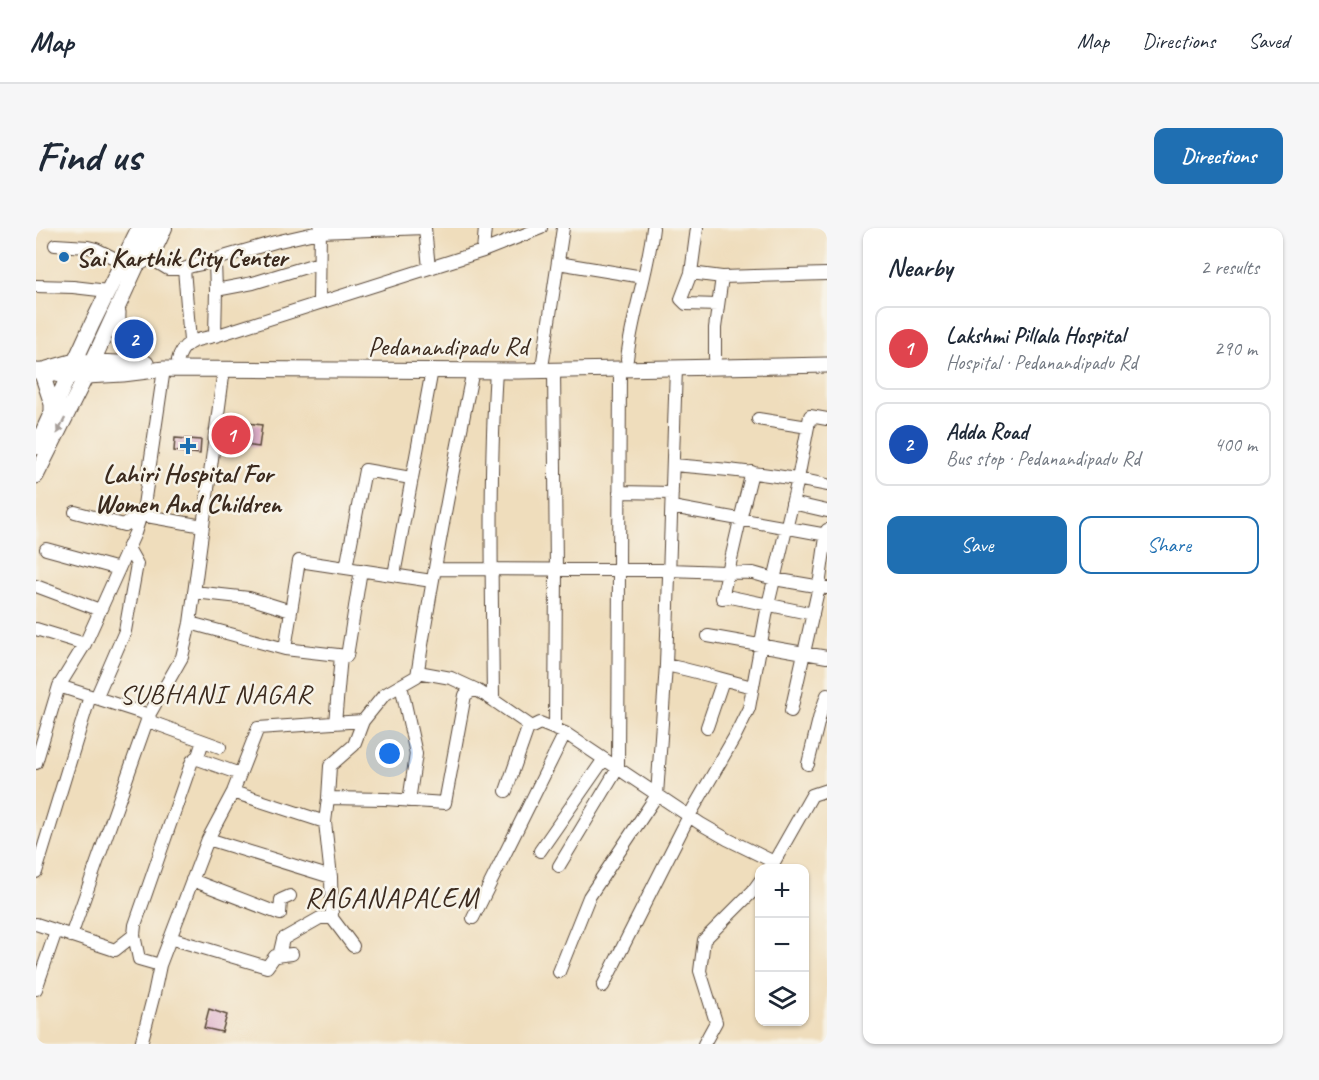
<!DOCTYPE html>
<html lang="en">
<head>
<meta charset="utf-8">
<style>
	:root { --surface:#fff; --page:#f6f6f7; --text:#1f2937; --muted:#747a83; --line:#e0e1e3; --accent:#1f6fb2 }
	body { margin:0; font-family:Caveat,sans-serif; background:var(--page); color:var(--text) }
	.controls { position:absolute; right:18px; bottom:18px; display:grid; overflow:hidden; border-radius:12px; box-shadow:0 2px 4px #0004 }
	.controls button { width:54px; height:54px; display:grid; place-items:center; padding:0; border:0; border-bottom:2px solid var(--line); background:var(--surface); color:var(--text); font:30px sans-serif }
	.you { position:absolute; left:354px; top:526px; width:21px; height:21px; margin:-15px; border:4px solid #fff; border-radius:50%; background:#1a73e8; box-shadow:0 0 0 9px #1a73e833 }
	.badge { display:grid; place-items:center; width:39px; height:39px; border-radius:50%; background:var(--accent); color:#fff; font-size:20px; font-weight:700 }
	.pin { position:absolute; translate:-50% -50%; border:3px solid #fff; box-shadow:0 2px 6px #0006 }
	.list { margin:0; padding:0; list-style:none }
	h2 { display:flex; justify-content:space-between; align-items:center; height:78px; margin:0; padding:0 24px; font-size:26px }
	h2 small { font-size:20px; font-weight:400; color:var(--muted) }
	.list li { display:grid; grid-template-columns:39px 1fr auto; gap:18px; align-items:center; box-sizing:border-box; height:84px; margin:0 12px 12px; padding:0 12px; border:2px solid var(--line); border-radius:12px }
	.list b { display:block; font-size:22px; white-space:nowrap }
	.list p { margin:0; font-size:20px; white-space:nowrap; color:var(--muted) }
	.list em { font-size:20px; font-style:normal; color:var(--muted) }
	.actions { display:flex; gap:12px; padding:18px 24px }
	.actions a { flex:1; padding:14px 0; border:2px solid var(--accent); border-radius:12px; text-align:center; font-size:21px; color:var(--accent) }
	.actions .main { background:var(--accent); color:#fff }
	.icon { flex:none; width:33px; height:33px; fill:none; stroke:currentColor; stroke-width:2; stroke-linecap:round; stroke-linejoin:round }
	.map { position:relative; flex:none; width:791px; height:816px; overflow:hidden; border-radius:12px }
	header { display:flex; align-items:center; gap:36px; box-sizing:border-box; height:84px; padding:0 30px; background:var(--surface); border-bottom:2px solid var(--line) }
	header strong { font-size:28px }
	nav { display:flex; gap:33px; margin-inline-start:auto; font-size:21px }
	.intro { display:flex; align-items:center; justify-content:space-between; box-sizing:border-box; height:144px; padding:0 36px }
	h1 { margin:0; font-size:42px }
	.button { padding:15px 27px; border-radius:12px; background:var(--accent); color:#fff; font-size:21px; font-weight:700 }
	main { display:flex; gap:36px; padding:0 36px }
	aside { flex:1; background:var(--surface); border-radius:12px; box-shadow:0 2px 4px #0004 }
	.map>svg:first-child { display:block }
	.building { fill:#dbacc7 }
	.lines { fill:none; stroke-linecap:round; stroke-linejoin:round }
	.minor-casing { stroke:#564536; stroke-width:14 }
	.major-casing { stroke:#564536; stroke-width:17 }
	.minor { stroke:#fff; stroke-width:12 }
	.major { stroke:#fff; stroke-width:15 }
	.oneway { fill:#a79f9a }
	.poi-dot { fill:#1f6fb2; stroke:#f7f3e8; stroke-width:2 }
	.labels { text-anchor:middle; stroke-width:5; stroke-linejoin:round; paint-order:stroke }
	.poi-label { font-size:26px; font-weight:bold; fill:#3b2a1e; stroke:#f7f3e8; text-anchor:start }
	.street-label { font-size:26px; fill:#3b2a1e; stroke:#f7f3e8 }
	.neighbourhood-label { font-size:27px; letter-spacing:1.5px; fill:#3b2a1e; stroke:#f7f3e8 }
	.quarter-label { font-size:28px; letter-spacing:1.5px; fill:#3b2a1e; stroke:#f7f3e8 }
</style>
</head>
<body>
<header>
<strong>Map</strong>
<nav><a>Map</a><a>Directions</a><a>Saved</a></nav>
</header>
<div class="intro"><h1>Find us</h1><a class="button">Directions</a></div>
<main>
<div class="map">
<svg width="791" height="816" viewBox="0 0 791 816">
	<rect width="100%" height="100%" fill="#f7f3e8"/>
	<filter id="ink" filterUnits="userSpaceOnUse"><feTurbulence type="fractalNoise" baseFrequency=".0167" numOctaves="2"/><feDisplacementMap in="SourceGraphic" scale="12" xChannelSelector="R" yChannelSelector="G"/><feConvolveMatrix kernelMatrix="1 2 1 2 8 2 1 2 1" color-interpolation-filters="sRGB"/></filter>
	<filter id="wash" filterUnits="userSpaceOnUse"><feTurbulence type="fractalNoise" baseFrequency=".008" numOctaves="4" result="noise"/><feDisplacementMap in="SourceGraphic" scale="24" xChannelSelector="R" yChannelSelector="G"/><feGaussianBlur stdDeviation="1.35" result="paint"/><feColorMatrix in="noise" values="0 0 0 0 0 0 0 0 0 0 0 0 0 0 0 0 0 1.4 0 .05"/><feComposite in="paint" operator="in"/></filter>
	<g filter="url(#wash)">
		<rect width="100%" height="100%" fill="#efddbc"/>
		<g id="blocks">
			<path class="building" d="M189 192 226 197 223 219 186 214Z
				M139 210 165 212 164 226 138 223Z
				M173 781 191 787 186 804 168 800Z"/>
		</g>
	</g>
	<g filter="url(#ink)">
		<use href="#blocks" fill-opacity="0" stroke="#564536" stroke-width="1.5"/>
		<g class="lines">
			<g class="minor-casing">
				<path id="minor" d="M389 0 393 40
					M661 0 655 45 645 71 650 76 682 77
					M19 17 52 19 60 21 86 34
					M447 23 449 0
					M114 30 132 41H148
					M179 34 180 62 179 108
					M522 35 607 49
					M101 37C117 34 124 13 130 0
					M655 45 686 49 791 46
					M0 58 37 59 72 63
					M180 62 217 55 283 35
					M283 74 284 0
					M154 113 148 41C159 35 173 37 184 30L239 14 283 4 389 0
					M679 130V100L686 49
					M591 131C596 87 612 44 617 0
					M142 132C147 112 161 112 179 108L447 23 505 0
					M507 133 527 0
					M518 142 520 342 519 501
					M722 191 772 199
					M637 237C689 241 740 246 791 257
					M716 244 704 292 686 370 695 369 777 386
					M583 264 636 265
					M756 275 791 283
					M636 279 791 307
					M39 284 88 297 105 287 167 298
					M10 321 83 341
					M310 340 329 242 375 250
					M399 341 633 342 717 345 738 351 791 360
					M325 342 311 428 249 421 263 333 396 353
					M358 347 396 142
					M0 358 64 382
					M158 364 213 370 255 383
					M154 395 249 421
					M0 401 49 416
					M672 408 791 429
					M630 437C660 443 688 452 717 459
					M382 444 415 450 439 461
					M365 457 380 526 373 573
					M23 458 49 416 99 305 108 277 128 141
					M60 470 89 403 101 336 92 320
					M457 472C456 362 453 252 460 143
					M755 483 783 358 791 302
					M113 487 115 494 184 519
					M299 495 305 428
					M671 499 687 452
					M159 530 204 546
					M0 535 23 458 113 487 146 429 154 395 188 141
					M772 536 784 487 791 467
					M470 563 493 497
					M197 564 289 594
					M292 570 294 538 318 517 327 493
					M172 611 295 649
					M504 623 568 531
					M738 634 776 567 791 562
					M523 638 582 540 584 141
					M0 644 54 468
					M156 652 244 686 245 672 254 668
					M296 690 317 718
					M437 690 529 505
					M0 696 79 722 98 707 99 697 156 533 162 528 167 513
					M98 707 103 731 124 737 172 611 197 564 222 500 327 493 348 467 381 448C397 346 416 244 437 142
					M35 708 113 487
					M134 710 231 739 239 728 256 726
					M243 728 247 711 284 690H296L295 649 289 594 292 570 349 571 409 575 429 467 439 461 457 472 496 499 504 495 529 505 665 596 691 611 738 634 733 640
					M523 744 553 669 621 567 630 437 640 140
					M567 758 653 588 698 510 713 480 732 377 762 251 774 188 791 191
					M0 761 20 703
					M105 816 118 766 124 737
					M668 816 680 794 664 743 668 712 716 664 724 653"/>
			</g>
			<g class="major-casing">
				<path id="major" d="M82 84C81 110 85 124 110 135
					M11 141 39 133 103 136
					M0 143 33 148H50L87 146 128 141 482 143 791 137
					M5 143 16 176V186
					M0 219 56 96 103 0
					M0 248 50 148 118 0"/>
			</g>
			<use href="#minor" class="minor"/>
			<use href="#major" class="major"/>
		</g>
		<defs><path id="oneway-solid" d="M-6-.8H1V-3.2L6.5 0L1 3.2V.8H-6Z" transform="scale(1.5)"/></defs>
		<use class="oneway" href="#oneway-solid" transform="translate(25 198) rotate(117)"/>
	</g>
	<g class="poi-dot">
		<circle cx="28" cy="29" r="6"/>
		<path d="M149 209h6v6h6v6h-6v6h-6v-6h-6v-6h6z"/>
	</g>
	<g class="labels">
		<g class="poi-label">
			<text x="40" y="38">Sai Karthik City Center</text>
			<text x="152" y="254" text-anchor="middle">Lahiri Hospital For<tspan x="152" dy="30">Women And Children</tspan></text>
		</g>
		<g class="street-label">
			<text x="412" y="127">Pedanandipadu Rd</text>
		</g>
		<g class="neighbourhood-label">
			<text x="180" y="475">SUBHANI NAGAR</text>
		</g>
		<g class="quarter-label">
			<text x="356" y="679">RAGANAPALEM</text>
		</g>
	</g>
</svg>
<div class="controls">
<button>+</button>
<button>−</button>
<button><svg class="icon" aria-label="layers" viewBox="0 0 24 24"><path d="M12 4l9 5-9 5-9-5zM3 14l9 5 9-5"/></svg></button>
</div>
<div class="you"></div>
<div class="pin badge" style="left:195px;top:207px;background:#e0444e">1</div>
<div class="pin badge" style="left:98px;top:111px;background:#1a4fb4">2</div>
</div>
<aside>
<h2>Nearby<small>2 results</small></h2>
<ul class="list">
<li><span class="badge" style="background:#e0444e">1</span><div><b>Lakshmi Pillala Hospital</b><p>Hospital · Pedanandipadu Rd</p></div><em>290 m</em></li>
<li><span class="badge" style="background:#1a4fb4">2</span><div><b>Adda Road</b><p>Bus stop · Pedanandipadu Rd</p></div><em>400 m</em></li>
</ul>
<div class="actions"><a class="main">Save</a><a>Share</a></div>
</aside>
</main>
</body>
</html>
